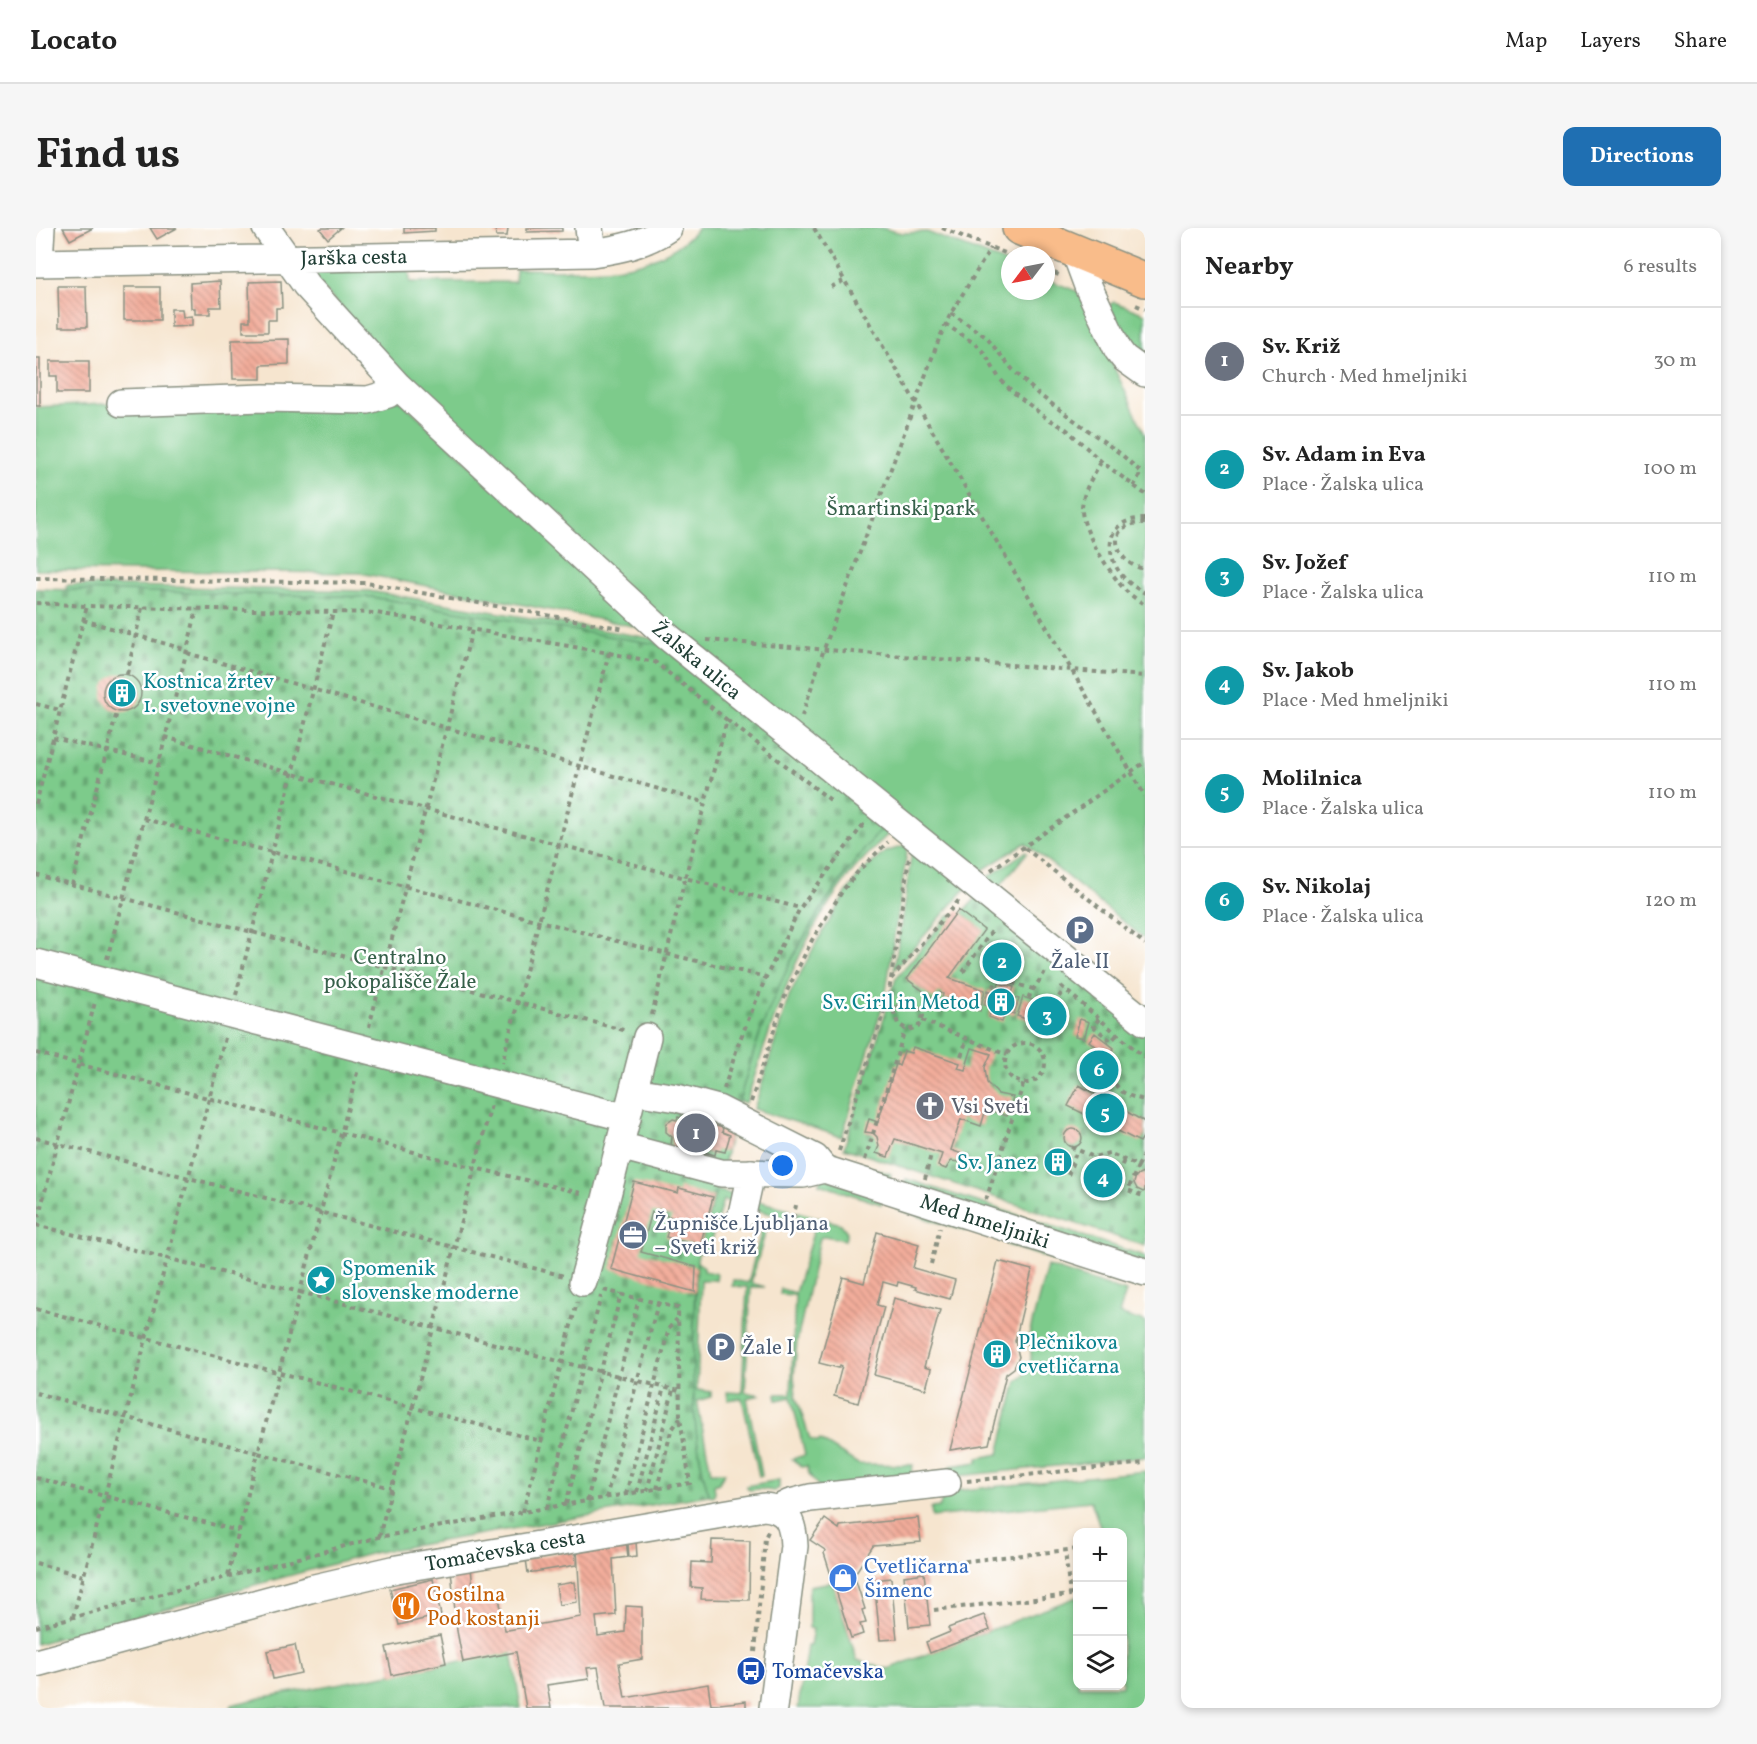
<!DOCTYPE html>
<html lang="en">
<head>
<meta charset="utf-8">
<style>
	:root { --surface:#fff; --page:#f6f6f6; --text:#222; --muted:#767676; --line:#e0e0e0; --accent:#1f6fb2 }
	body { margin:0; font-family:Vollkorn,serif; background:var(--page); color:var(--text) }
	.controls { position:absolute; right:18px; bottom:18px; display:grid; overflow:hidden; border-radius:12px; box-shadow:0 3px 9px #0003 }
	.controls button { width:54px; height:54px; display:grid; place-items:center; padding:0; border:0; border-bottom:2px solid var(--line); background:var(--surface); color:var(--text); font:30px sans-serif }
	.compass { position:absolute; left:965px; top:18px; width:54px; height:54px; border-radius:50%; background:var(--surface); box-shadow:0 3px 9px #0003; rotate:238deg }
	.you { position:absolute; left:747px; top:938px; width:21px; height:21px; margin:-15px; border:4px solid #fff; border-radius:50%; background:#1a73e8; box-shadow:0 0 0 9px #1a73e833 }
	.badge { display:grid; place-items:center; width:39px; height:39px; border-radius:50%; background:var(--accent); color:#fff; font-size:20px; font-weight:700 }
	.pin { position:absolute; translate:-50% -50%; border:3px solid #fff; box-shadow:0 2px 6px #0006 }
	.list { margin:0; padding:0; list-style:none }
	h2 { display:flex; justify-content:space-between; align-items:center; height:78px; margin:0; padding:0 24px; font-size:26px }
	h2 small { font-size:20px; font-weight:400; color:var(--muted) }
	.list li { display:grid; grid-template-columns:39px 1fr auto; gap:18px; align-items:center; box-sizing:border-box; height:108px; padding:0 24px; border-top:2px solid var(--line) }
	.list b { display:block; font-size:22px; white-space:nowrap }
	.list p { margin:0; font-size:20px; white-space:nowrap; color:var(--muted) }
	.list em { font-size:20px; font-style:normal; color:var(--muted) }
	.icon { flex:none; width:33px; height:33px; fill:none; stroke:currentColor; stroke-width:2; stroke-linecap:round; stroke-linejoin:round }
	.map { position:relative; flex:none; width:1109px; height:1480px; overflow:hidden; border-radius:12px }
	header { display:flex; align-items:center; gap:36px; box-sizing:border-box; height:84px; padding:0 30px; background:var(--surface); border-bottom:2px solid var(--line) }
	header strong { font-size:28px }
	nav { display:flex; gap:33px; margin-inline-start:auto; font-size:21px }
	.intro { display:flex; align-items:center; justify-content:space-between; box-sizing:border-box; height:144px; padding:0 36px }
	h1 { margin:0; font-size:42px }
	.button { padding:15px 27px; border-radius:12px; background:var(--accent); color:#fff; font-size:21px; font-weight:700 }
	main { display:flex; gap:36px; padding:0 36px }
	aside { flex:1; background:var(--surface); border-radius:12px; box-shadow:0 3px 9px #0003 }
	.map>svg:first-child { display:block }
	.green { fill:#7dcb8b; stroke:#4e8460; stroke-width:1.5 }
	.cemetery { fill:url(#cemetery-stones); stroke:#4e8460; stroke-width:1.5 }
	.building { fill:url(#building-back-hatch) }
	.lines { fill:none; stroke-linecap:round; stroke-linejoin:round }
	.minor-casing { stroke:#8a9182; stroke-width:30 }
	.major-casing { stroke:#8a9182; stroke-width:36 }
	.path { stroke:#8a9182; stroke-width:4; stroke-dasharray:4.5 4.5; stroke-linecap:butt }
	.minor { stroke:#fff; stroke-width:27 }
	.major { stroke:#f9bc8a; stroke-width:33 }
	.labels { text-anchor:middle; stroke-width:5; stroke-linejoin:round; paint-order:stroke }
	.street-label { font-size:21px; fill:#1f3d34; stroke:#fff }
	.park-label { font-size:21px; fill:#36604a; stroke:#fff }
	.culture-label { font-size:21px; fill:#0d838f; stroke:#fff; text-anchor:start }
	.service-label { font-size:21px; fill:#4e5e75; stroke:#fff; text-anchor:start }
	.worship-label { font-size:21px; fill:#5b616d; stroke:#fff; text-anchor:start }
	.shop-label { font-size:21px; fill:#366cbe; stroke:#fff; text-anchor:start }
	.food-label { font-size:21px; fill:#c56008; stroke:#fff; text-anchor:start }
	.transit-label { font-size:21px; fill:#164399; stroke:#fff; text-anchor:start }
</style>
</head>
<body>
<header>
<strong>Locato</strong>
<nav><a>Map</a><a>Layers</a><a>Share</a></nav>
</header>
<div class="intro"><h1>Find us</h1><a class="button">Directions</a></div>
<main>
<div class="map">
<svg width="1109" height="1480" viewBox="0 0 1109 1480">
	<defs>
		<pattern id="cemetery-stones" width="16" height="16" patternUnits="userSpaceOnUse" patternTransform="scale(1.5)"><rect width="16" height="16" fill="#7dcb8b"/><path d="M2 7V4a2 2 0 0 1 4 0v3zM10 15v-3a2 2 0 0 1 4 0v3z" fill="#66a672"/></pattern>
		<pattern id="building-back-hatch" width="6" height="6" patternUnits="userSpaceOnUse" patternTransform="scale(1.5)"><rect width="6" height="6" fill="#f3ad9b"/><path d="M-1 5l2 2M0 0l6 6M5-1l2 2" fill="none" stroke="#c48e7f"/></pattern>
	</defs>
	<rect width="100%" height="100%" fill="#fff"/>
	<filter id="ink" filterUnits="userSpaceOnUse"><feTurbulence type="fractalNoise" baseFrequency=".0167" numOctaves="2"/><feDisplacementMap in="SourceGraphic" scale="12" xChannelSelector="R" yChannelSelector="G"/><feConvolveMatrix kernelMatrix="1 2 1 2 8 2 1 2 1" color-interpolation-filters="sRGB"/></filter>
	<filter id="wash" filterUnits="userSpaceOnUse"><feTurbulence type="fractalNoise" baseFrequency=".008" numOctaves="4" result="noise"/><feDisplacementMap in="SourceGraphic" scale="24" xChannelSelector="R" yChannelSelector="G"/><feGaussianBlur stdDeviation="1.35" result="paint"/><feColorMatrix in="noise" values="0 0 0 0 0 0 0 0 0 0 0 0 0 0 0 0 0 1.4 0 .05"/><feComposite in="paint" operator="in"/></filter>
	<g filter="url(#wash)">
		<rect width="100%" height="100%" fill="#f6e5cf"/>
		<path class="green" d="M662 0H845L866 5 891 4 974 36V63H1010V51L1043 64 1109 206V711L989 615 942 645 756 505 420 207 277 49 280 44 283 43 373 42 374 54H479L480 41C541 41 618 52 662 0Z
			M1078 74 1109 86V136L1096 123 1073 77Z
			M364 172 618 402 324 345 0 342V179L70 176H221Z
			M31 357 333 363 631 413 855 595V603C840 619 824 633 811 650 758 718 736 795 710 875L702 873C713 842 721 808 734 778 762 711 802 652 848 597L627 418 335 369 30 362Z
			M872 617 849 770 806 909 718 881 753 768 780 715 810 665 825 645 849 624Z
			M877 617 931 659 858 742Z
			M989 624 991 625 963 659 951 650Z
			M792 926 855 946 853 953 790 932Z
			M785 949 848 969 845 976 783 956Z
			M870 951 1109 1028V1035L868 957Z
			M680 962 702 968 700 976 687 972 672 1023 662 1026Z
			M719 972 754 982 751 990 717 981Z
			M863 974 931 996 929 1003 861 981Z
			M762 984 805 996 811 1004 809 1012 789 1008 784 1010 761 1113 758 1148 760 1168 774 1211 782 1214 784 1212 822 1236 877 1237 874 1253 785 1262 773 1246 771 1238 766 1239 756 1231 769 1227 757 1176 755 1169 741 1172 740 1166H755L759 1067 744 1066 745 1061 759 1065 779 998 760 993Z
			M727 997 731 999 715 1055 729 1059H715L709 1164 725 1167 711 1170 726 1247 723 1248 706 1170 692 1172 691 1164 706 1165 711 1059 696 1058 697 1052 712 1055Z
			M974 1010 1095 1049 1093 1056 971 1017Z
			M661 1034 668 1039V1043L681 1046 680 1052H665L661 1162 675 1164V1169L661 1173 675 1244H689L683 1255 678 1257 679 1264 677 1268 673 1267C650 1193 658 1110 661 1034Z
			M1011 1038 1090 1064 1083 1086 1109 1094V1229L912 1249 915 1238 942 1234V1230L963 1226 981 1153C996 1143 998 1127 992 1111Z
			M1109 1243V1480H762L771 1418H774L777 1401 773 1400V1358L796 1354 821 1432 852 1441 1041 1369 1042 1458H1086V1304H1066L1055 1273 896 1289 895 1280 904 1279 908 1264Z
			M743 1252V1260L738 1263 724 1261 713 1262 710 1258Z
			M476 1424 485 1480H194L195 1477 229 1469Z"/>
		<path class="cemetery" d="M0 361 335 369 627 417 849 597C813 638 781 683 756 731 721 798 702 873 685 946 678 975 665 1003 661 1033 658 1051 659 1069 658 1087 656 1146 655 1210 673 1267L341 1324 0 1416Z
			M942 668 1109 802V1018L808 920 860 750 914 686 918 688 926 685Z"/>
		<g id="blocks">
			<path class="building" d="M27 0H57L34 12Z
				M114 0H141L121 11Z
				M286 0H305L292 11 284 1Z
				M368 0H399V3L368 5Z
				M459 0H472L471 8H460Z
				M491 0H526V3L491 4Z
				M184 53 185 79H174V86H159V80H155L154 55Z
				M245 53 246 80H240V92H232V104H207V93H214L213 54Z
				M22 58H50L51 99H23Z
				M88 59H124V92H88Z
				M135 81H146L147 89 156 88V98L135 99Z
				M253 111V136L225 137V151H197L196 112Z
				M0 130H4V178H0Z
				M14 133H53V165H21V148H14Z
				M67 465a19 19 0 1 1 38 0a19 19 0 1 1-38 0Z
				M922 682 948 702 913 750 949 762 944 783 906 770 907 766 903 764 898 771 871 751Z
				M964 727 973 730 968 745 959 742Z
				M963 755 978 759 975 769 983 771 978 786 970 784 966 794 953 789 956 779 948 777 952 762 960 765Z
				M987 769 1023 781 1017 800 981 788Z
				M1044 791 1053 794 1048 810 1039 808Z
				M1059 805 1078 820 1072 828 1053 813Z
				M877 819 924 835 922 840 929 842 936 820 955 826 949 839 951 855 962 866 977 869 971 888 950 881 945 898 925 891 915 922 926 926 923 934 915 933 910 941 902 938 906 926 859 911 852 929 840 925 843 918 841 909 837 905 829 904 833 891 842 894 860 836 863 838 868 823 875 825Z
				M1057 831 1066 836 1067 833 1075 837 1073 840 1075 842 1069 853 1050 842Z
				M1043 857 1109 894V906L1104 914 1032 878Z
				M647 882 653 883 652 890 687 900 686 904 694 907 689 924 680 922 679 927 648 918 646 927 634 924 636 909 630 904V896L637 891 641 892 642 889 645 890Z
				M1028 910a9 9 0 1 1 18 0a9 9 0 1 1-18 0Z
				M1017 927 1030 932 1026 942 1013 937Z
				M1051 939 1074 948 1071 957 1047 948Z
				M1107 945 1109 946V963L1107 964 1101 961 1098 955 1100 948Z
				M598 954 642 965 643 960 677 969 664 1018 630 1009 636 989 616 984 605 1024 660 1039 659 1064 575 1041Z
				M841 1004 883 1016 877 1040 919 1052 914 1071 879 1061 880 1059 862 1054 861 1058 847 1054 841 1077 848 1079 822 1175 798 1168 806 1138 804 1137 803 1140 783 1135 807 1049 828 1055Z
				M962 1033 996 1042 979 1113 983 1129 978 1140 970 1146 953 1216 914 1222Z
				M858 1070 904 1082 888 1139 895 1141 890 1161 838 1147Z
				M882 1290 885 1314 837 1318 818 1347 829 1381 826 1382 830 1395 824 1396 827 1406 815 1410 788 1325 789 1322 774 1312 789 1291 803 1301 804 1298Z
				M676 1312 714 1313 713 1372 665 1371 666 1360 655 1359 656 1334 675 1335Z
				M590 1313 592 1329 577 1331 580 1387 560 1389 562 1408 589 1404 590 1378 606 1379V1431L583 1435 589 1470 672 1456 675 1477 710 1473V1480H569L562 1439 551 1440 553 1451 511 1457 515 1480H490L480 1424 427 1434 421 1403 415 1342 435 1340 438 1369 462 1364 469 1402H472L545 1389 541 1322Z
				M600 1314 601 1328 593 1329 592 1315Z
				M539 1322 540 1337 492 1345 490 1331Z
				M888 1345 894 1397 873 1399 868 1348Z
				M855 1350 861 1411 844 1412 838 1352Z
				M397 1351 405 1387 363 1397 354 1361Z
				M538 1354 541 1374 523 1377 520 1357Z
				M948 1387 954 1402 894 1425 890 1414 914 1404 912 1400Z
				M404 1407 410 1435 356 1447 350 1419Z
				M259 1417 265 1445 237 1451 231 1423Z"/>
		</g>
	</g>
	<g filter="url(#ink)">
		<use href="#blocks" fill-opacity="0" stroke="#8a9182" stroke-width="1.5"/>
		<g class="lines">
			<g class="minor-casing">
				<path id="minor" d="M230 0 270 57 362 158 632 409 1109 794
					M553 0 556 25
					M1039 23 1052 58 1082 122 1088 130 1109 145
					M0 35 556 25C583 21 609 16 632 0
					M3 35 5 0
					M85 175 228 170 332 172 352 166 362 158
					M0 735 591 890
					M598 863 641 870 682 881 779 930 788 941
					M584 918 685 945 767 946 788 941 1109 1044
					M706 986 715 945
					M547 1054 570 971 611 809
					M742 1281 754 1275 774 1270 911 1255
					M0 1435 274 1361 361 1341 728 1279C753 1281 757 1296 758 1318L737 1480"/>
			</g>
			<g class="major-casing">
				<path id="major" d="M983 0 1109 52"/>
			</g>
			<path class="path" d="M778 0 1109 568
				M906 0 974 27
				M1010 42 1023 47
				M795 59 809 52
				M1100 77 1109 81
				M915 85 950 109 977 142 1002 166 1085 226 1105 244 1098 258
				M909 96 941 117 949 126 963 150 977 164 1009 189 1030 201 1066 234 1109 266
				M1065 234C1057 248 1046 264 1046 281 1045 302 1076 348 1090 363 1096 368 1103 373 1109 377
				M1109 291C1069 289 1066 326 1089 351 1095 357 1102 361 1109 365
				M1109 295C1065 294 1079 337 1109 341
				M0 350 330 355 589 401
				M0 375 51 378 340 385 573 425 466 835
				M47 392 151 422
				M671 412 1109 448
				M151 425 668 574
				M91 446 106 380
				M0 476 24 482
				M766 488 788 421 903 111 915 85 955 20
				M691 492 797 574
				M129 509 257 546 649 650 691 492 619 434 573 425
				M17 510 123 535
				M0 576 51 378
				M108 591 631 726 730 749
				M989 620 1109 716
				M955 642 1109 534
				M0 647 591 803
				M36 657 81 484
				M71 731 123 535 161 381
				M927 744 958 700
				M1009 744 993 768 1019 775 1028 761
				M855 751 924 671
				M968 752 970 743
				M1025 758 1109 830
				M958 760 960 750 997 761
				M200 767 297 384
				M876 773 884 780 887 788 882 799 872 802 862 796 857 782 864 776Z
				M616 787 649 650 764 680
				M1063 791 1057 798 1075 813 1081 807
				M886 792 971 827
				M333 799 436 402
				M969 835a20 20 0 1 1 40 0a20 20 0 1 1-40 0Z
				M0 825 439 940 549 966
				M925 828 931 811
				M1073 850C1079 854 1080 858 1084 862 1091 868 1100 870 1109 872
				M688 861 703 814 730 749 764 680 827 597 824 595
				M715 874 750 765 776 712 807 662 825 640 852 614
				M0 910 528 1048
				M1035 919 1058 929 1073 925 1102 938 1109 925
				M803 923 852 771 873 630
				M829 932 869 801
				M1052 937 1056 928
				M1102 938 1092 962 1109 969
				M1032 947 1041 922
				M889 951 895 926
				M1079 954 1088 932
				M950 972 988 854
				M0 997 264 1064 322 841
				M0 998 59 774
				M755 999 761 973
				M895 1036 904 1000
				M0 1081 505 1213
				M0 1165 222 1225 264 1064 526 1134 643 1163
				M0 1250 202 1303
				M931 1253 1109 1235
				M621 1261 635 1203 644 1190
				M611 1263 637 1162
				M601 1264 628 1159
				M590 1266 633 1100 641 1091
				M570 1270 622 1075
				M551 1273 603 1070
				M530 1276 585 1066
				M511 1280 565 1068
				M487 1284 541 1074
				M343 1309 455 877
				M0 1335 47 1348
				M893 1337 1042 1321
				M192 1347 222 1225 355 1260
				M898 1382 1034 1367 1029 1322
				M37 1389 190 806
				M0 1399 343 1309 654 1255 644 1189 642 1080 567 1062
				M719 1424 729 1310 733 1301"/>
			<use href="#minor" class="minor"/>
			<use href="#major" class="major"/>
		</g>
	</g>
	<defs>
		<g id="building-disc" transform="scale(1.5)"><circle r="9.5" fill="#0f9aa8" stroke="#fff"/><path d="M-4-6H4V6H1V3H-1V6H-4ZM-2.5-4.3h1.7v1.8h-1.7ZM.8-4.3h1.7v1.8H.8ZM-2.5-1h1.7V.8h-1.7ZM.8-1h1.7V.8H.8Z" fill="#fff"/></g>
		<g id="parking-disc" transform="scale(1.5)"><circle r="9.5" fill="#5c6f8a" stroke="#fff"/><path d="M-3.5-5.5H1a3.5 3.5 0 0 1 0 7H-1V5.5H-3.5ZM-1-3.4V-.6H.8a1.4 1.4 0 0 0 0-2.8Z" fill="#fff"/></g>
		<g id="church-disc" transform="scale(1.5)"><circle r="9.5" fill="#6b7280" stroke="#fff"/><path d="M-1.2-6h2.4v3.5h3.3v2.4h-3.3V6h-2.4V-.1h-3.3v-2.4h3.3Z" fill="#fff"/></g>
		<g id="office-disc" transform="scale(1.5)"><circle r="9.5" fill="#5c6f8a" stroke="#fff"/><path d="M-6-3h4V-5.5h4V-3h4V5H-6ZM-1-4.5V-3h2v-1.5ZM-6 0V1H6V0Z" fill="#fff"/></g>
		<g id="sight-disc" transform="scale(1.5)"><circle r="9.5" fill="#0f9aa8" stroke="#fff"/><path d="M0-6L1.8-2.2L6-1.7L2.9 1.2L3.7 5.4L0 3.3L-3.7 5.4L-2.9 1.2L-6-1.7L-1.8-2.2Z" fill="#fff"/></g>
		<g id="shop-disc" transform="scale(1.5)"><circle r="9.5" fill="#3f7fe0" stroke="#fff"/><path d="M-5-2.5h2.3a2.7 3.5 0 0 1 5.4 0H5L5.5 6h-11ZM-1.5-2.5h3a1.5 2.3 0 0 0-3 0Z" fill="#fff"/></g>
		<g id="restaurant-disc" transform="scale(1.5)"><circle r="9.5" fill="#e8710a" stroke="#fff"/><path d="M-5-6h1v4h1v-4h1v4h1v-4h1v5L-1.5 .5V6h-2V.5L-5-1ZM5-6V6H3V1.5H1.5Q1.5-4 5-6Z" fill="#fff"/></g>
		<g id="bus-disc" transform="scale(1.5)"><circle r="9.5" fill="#1a4fb4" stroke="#fff"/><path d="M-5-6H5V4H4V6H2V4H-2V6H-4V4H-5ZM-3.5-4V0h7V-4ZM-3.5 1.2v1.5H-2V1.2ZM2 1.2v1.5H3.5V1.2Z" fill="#fff"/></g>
	</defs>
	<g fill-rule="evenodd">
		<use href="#building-disc" x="86" y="465"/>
		<use href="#parking-disc" x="1044" y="702"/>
		<use href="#building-disc" x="965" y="774"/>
		<use href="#church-disc" x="894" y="878"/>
		<use href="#building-disc" x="1022" y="934"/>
		<use href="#office-disc" x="597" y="1007"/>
		<use href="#sight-disc" x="285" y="1052"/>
		<use href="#parking-disc" x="685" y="1119"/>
		<use href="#building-disc" x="961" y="1126"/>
		<use href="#shop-disc" x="807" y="1350"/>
		<use href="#restaurant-disc" x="370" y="1378"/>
		<use href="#bus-disc" x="715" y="1443"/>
	</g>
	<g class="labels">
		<g class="street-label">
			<text transform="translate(318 29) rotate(-1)" y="7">Jarška cesta</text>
			<text transform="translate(661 432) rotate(40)" y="7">Žalska ulica</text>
			<text transform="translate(949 993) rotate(18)" y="7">Med hmeljniki</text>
			<text transform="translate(469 1322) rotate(-10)" y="7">Tomačevska cesta</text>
		</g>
		<g class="park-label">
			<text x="865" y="287">Šmartinski park</text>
			<text x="364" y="736">Centralno<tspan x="364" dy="24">pokopališče Žale</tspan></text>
		</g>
		<g class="culture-label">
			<text x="107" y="460">Kostnica žrtev<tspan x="107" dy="24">1. svetovne vojne</tspan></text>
			<text x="944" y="781" text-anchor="end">Sv. Ciril in Metod</text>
			<text x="1001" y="941" text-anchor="end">Sv. Janez</text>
			<text x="306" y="1047">Spomenik<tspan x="306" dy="24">slovenske moderne</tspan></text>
			<text x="982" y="1121">Plečnikova<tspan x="982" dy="24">cvetličarna</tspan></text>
		</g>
		<g class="service-label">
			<text x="1044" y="740" text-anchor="middle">Žale II</text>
			<text x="618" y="1002">Župnišče Ljubljana<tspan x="618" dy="24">– Sveti križ</tspan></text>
			<text x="706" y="1126">Žale I</text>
		</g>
		<g class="worship-label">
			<text x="915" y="885">Vsi Sveti</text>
		</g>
		<g class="shop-label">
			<text x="828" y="1345">Cvetličarna<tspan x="828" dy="24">Šimenc</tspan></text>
		</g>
		<g class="food-label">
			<text x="391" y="1373">Gostilna<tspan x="391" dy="24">Pod kostanji</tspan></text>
		</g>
		<g class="transit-label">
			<text x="736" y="1450">Tomačevska</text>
		</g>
	</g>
</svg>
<div class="controls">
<button>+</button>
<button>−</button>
<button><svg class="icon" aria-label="layers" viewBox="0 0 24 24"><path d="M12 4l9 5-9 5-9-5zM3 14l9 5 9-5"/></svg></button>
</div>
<svg class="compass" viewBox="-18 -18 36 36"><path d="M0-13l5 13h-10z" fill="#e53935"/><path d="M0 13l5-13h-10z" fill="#767676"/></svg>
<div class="you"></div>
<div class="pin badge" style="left:660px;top:905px;background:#6b7280">1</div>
<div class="pin badge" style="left:966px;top:734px;background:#0f9aa8">2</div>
<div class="pin badge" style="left:1011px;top:788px;background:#0f9aa8">3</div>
<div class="pin badge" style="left:1067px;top:950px;background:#0f9aa8">4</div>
<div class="pin badge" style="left:1069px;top:885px;background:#0f9aa8">5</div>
<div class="pin badge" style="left:1063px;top:842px;background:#0f9aa8">6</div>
</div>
<aside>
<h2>Nearby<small>6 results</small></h2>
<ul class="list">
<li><span class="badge" style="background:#6b7280">1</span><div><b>Sv. Križ</b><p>Church · Med hmeljniki</p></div><em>30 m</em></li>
<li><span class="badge" style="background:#0f9aa8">2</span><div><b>Sv. Adam in Eva</b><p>Place · Žalska ulica</p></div><em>100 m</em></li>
<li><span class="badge" style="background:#0f9aa8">3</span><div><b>Sv. Jožef</b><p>Place · Žalska ulica</p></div><em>110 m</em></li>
<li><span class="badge" style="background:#0f9aa8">4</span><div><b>Sv. Jakob</b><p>Place · Med hmeljniki</p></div><em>110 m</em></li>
<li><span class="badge" style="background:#0f9aa8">5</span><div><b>Molilnica</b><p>Place · Žalska ulica</p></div><em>110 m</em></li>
<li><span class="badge" style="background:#0f9aa8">6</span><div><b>Sv. Nikolaj</b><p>Place · Žalska ulica</p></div><em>120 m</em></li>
</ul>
</aside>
</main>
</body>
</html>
